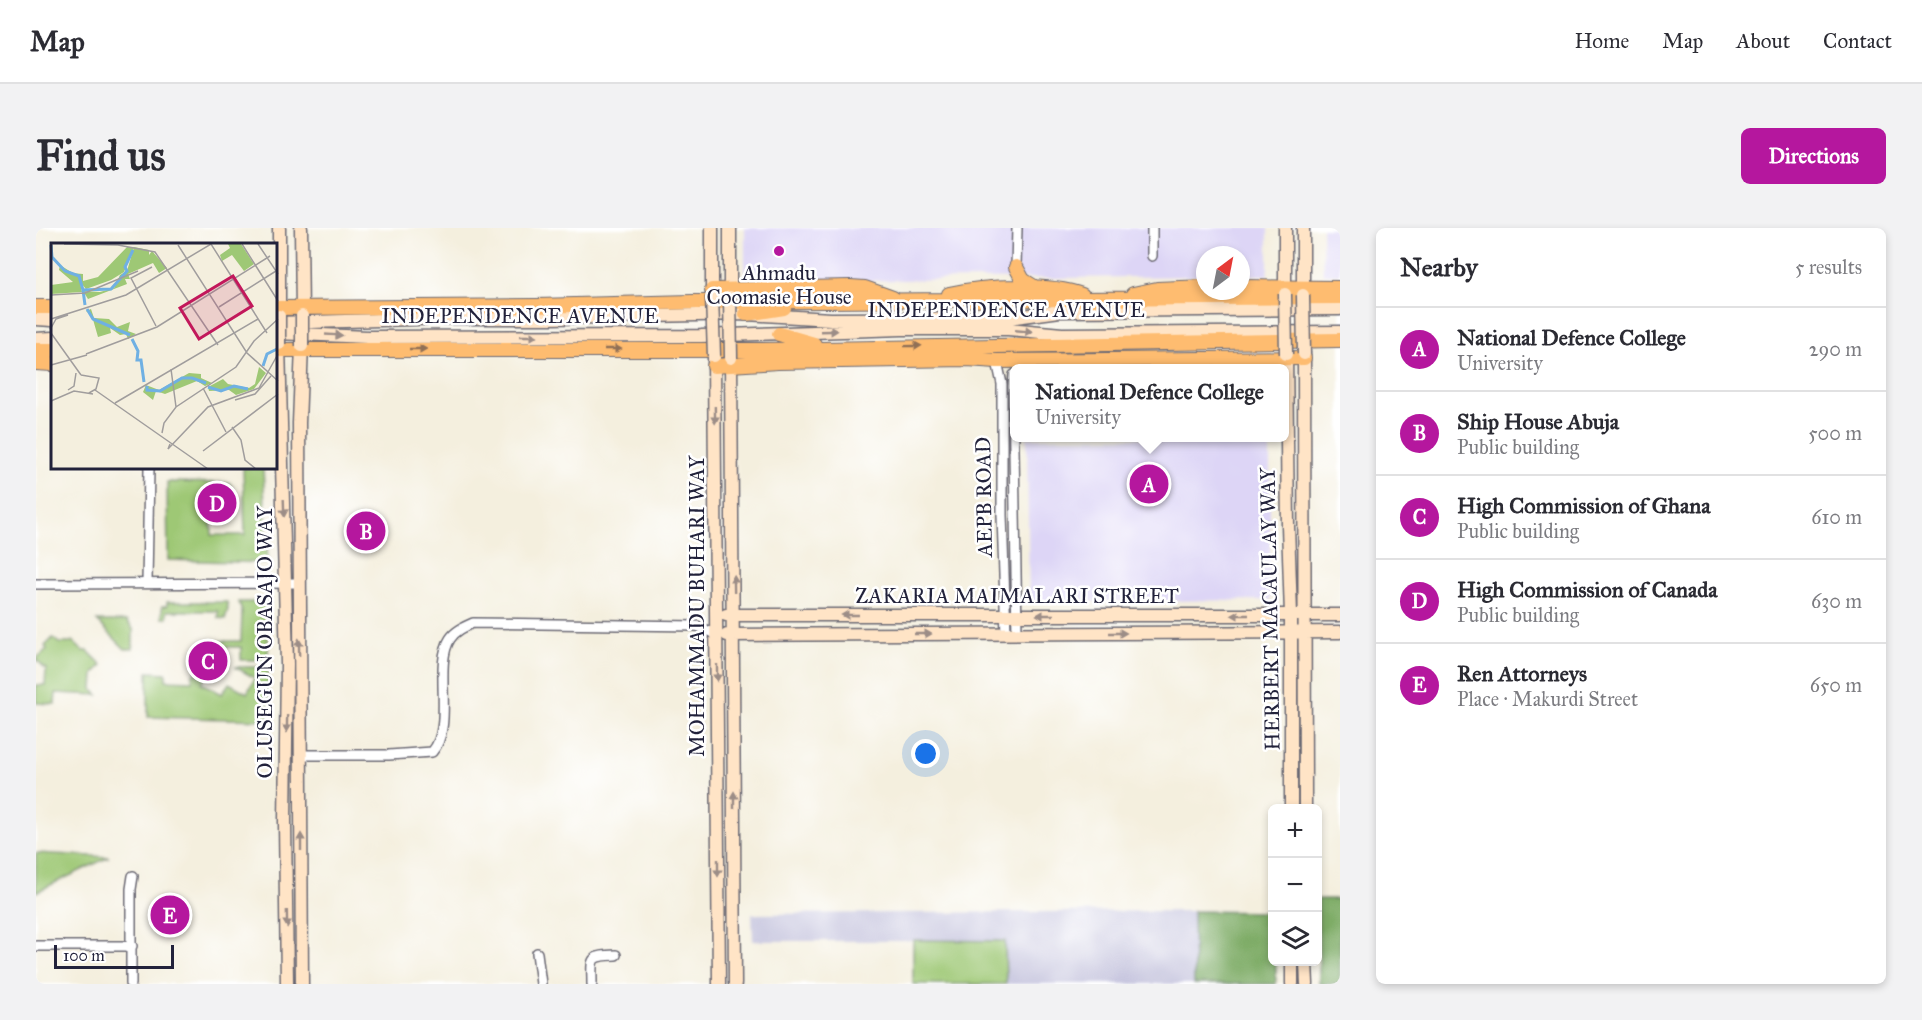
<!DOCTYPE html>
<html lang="en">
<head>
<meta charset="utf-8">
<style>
	:root { --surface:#fff; --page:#f2f2f3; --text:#2b2b33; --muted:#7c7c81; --line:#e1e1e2; --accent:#b5179e }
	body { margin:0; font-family:"IM FELL Great Primer",serif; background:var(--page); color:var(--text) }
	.controls { position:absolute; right:18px; bottom:18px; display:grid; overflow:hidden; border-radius:9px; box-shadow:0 3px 9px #0003 }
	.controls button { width:54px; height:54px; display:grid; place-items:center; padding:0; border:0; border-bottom:2px solid var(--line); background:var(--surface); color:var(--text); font:30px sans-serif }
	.compass { position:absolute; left:1160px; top:18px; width:54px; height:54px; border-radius:50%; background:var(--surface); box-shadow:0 3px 9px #0003; rotate:32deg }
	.scale { position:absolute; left:18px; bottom:15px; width:120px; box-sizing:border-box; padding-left:6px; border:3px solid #22223b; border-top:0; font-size:16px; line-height:21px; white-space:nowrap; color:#22223b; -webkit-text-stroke:4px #fff; paint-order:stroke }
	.you { position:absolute; left:890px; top:526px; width:21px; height:21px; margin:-15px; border:4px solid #fff; border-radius:50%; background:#1a73e8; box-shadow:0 0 0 9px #1a73e833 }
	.badge { display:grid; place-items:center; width:39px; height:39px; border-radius:50%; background:var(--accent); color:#fff; font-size:20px; font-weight:700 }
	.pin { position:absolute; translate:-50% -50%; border:3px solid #fff; box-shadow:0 2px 6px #0006 }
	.popup { position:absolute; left:974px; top:136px; width:279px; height:78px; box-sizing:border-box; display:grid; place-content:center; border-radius:9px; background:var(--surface); filter:drop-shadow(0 2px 4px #0005); font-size:20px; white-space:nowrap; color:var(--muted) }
	.popup b { font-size:22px; color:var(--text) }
	.popup::after { content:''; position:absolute; left:50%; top:100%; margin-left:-12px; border:12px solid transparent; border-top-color:var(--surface) }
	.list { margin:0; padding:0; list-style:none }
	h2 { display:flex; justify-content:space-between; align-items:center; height:78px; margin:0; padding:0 24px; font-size:26px }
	h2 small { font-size:20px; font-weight:400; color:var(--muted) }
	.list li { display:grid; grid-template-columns:39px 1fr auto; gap:18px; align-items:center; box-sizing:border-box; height:84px; padding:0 24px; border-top:2px solid var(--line) }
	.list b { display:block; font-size:22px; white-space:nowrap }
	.list p { margin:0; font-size:20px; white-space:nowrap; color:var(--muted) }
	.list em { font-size:20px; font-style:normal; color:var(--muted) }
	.icon { flex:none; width:33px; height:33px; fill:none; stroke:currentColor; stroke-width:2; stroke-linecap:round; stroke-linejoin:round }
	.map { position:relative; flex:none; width:1304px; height:756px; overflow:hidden; border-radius:9px }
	header { display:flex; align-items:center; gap:36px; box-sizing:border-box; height:84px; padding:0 30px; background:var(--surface); border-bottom:2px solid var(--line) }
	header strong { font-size:28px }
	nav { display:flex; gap:33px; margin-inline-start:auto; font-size:21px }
	.intro { display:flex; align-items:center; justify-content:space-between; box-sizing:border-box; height:144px; padding:0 36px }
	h1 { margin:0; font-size:42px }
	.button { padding:15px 27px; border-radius:9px; background:var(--accent); color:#fff; font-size:21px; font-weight:700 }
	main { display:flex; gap:36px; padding:0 36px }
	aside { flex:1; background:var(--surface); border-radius:9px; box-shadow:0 3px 9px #0003 }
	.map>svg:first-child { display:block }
	.built { fill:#ddd5f6 }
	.industrial { fill:#c2c1dc }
	.green { fill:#9ec875; stroke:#607558; stroke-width:1.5 }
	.forest { fill:#7eac66; stroke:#506750; stroke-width:1.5 }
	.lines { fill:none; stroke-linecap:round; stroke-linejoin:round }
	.street-casing { stroke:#6c6a74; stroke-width:12 }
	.secondary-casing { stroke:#6c6a74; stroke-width:15 }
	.primary-casing { stroke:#6c6a74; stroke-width:16 }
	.street { stroke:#fff; stroke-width:9 }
	.secondary { stroke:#ffe4c6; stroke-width:12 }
	.primary { stroke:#febc70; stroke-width:14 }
	.secondary-bridge-casing { stroke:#6c6a74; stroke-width:15; stroke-linecap:butt }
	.secondary-bridge { stroke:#ffe4c6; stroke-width:12 }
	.oneway { fill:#9c8d87 }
	.oneway2 { fill:#906f56 }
	.poi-dot { fill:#b5179e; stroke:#fff; stroke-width:2 }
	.labels { text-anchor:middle; stroke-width:5; stroke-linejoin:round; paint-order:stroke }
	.poi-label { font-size:21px; fill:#22223b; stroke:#fff }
	.street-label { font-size:21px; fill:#22223b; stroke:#fff }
	.inset-river { fill:none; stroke:#6fb0e3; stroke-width:3 }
	.inset-road { fill:none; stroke:#a09d9d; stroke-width:1.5 }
	.view { fill:#c2185b; fill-opacity:0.15; stroke:#c2185b; stroke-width:3 }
	.inset-edge { fill:none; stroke:#22223b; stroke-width:3 }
</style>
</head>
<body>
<header>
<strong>Map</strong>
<nav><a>Home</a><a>Map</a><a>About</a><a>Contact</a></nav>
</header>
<div class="intro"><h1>Find us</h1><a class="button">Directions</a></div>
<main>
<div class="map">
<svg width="1304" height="756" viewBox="0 0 1304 756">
	<rect width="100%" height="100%" fill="#fff"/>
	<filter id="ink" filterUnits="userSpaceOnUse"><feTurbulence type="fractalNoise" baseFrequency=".0167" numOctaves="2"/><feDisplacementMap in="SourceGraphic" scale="12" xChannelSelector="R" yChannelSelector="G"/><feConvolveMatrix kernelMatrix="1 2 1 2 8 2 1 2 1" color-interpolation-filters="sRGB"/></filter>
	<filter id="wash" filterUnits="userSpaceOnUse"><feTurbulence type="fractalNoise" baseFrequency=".008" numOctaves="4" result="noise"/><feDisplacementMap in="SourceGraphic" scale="24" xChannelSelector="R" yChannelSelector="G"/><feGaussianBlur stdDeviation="1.35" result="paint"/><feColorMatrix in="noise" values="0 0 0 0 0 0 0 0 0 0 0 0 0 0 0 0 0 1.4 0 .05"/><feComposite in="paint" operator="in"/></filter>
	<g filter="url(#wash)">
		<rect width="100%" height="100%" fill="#f4efde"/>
		<path class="built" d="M709 0H1232V47H1205V27H1169V48L720 54 709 42Z
			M1286 0H1304V46H1287Z
			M991 210H1234V372L993 374Z"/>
		<path class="industrial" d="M1157 683 1158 756H970L968 713H717L716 686Z"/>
		<path class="green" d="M207 240H227L232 335 132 332 131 254 193 255 197 260 198 279H182V286H175L176 307H209Z
			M131 374H191L192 381 189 391 182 390V383H131V390H126V378H131Z
			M203 374H233L232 432H205V419H183V413H205L206 384Z
			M61 393H91L97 401V421H89Z
			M17 410 23 415H34L36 413 47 423H52L66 437 58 446 57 462 62 467 20 465 19 476 0 475V457H9L10 441 0 431 11 421 9 418Z
			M199 439H232V492L112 489V444L130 445V452L156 453 157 446 160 443 170 448 166 455 186 466 193 455 211 465 219 450Z
			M0 625 73 629 0 664Z
			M877 712 969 713 970 756H877Z"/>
		<path class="forest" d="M1282 671H1304V756H1283Z
			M1157 683 1236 684V734H1240V756H1158Z"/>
	</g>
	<g filter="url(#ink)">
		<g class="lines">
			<g class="street-casing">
				<path id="street" d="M1116 0V28
					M980 39 981 0
					M961 133 966 156V287L970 406
					M978 147 977 158 981 406
					M111 355 113 240
					M0 356 263 355
					M265 527H353L396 524C419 499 397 437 414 411 419 403 428 399 437 395L661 398 681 407
					M0 718H96
					M501 725 505 756
					M95 756V661L97 648
					M556 756C556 730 552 728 580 727"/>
			</g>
			<g class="secondary-casing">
				<path id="secondary" d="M243 0V88
					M265 0 266 87
					M676 0V68
					M694 0V69
					M1267 0V67
					M1249 66V0
					M0 91 16 92
					M240 95 413 90H516L710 86 795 91 972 90 1024 83 1304 81
					M240 105 332 109 665 108 866 101H972L1026 106 1304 104
					M0 111 16 110
					M243 116 251 436 249 594 251 756
					M1250 126 1252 298 1255 387V580
					M1268 126 1269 580
					M678 130 683 756
					M695 130 699 756
					M690 387H1304
					M691 407 1304 404
					M1256 734V756
					M1270 734 1271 756
					M266 756 263 195 266 118"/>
			</g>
			<g class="primary-casing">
				<path id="primary" d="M980 39 987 52 1000 60
					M1205 59 1304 60
					M676 62 814 59 829 60 857 70
					M913 66C948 58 1013 55 1046 67
					M1097 66 1121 61 1169 59
					M0 79H16
					M240 80 500 78 656 74 1304 69
					M710 86 748 80
					M743 106 778 116
					M0 122H16
					M240 122H726L1304 112
					M0 135 16 136
					M678 138 742 134 931 131 961 133 1268 130"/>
			</g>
			<use href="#street" class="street"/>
			<use href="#secondary" class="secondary"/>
			<use href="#primary" class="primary"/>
			<g class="secondary-bridge-casing">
				<path id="secondary-bridge" d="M1249 66 1250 126
					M1267 67 1268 126
					M676 68 678 128
					M694 69 695 130
					M243 88V116
					M266 88V118"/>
			</g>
			<use href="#secondary-bridge" class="secondary-bridge"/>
		</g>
		<defs><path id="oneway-solid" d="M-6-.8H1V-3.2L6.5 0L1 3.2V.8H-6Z" transform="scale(1.5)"/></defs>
		<g class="oneway">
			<use href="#oneway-solid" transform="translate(793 103) rotate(-2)"/>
			<use href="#oneway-solid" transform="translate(988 103) rotate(5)"/>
			<use href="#oneway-solid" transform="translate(298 107) rotate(3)"/>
			<use href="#oneway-solid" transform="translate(493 108)"/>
			<use href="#oneway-solid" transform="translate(679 187) rotate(89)"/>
			<use href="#oneway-solid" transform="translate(248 280) rotate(88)"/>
			<use href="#oneway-solid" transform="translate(698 356) rotate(-91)"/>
			<use href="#oneway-solid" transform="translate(814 387) rotate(180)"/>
			<use href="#oneway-solid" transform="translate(1009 387) rotate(-180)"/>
			<use href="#oneway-solid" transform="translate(1204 387) rotate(-180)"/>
			<use href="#oneway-solid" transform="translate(1082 405)"/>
			<use href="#oneway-solid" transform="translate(887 406)"/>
			<use href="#oneway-solid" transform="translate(263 419) rotate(-91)"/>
			<use href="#oneway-solid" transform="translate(681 445) rotate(90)"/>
			<use href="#oneway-solid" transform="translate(251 496) rotate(91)"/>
			<use href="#oneway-solid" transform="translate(698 572) rotate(-90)"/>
			<use href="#oneway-solid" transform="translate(265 614) rotate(-90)"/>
			<use href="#oneway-solid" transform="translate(682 640) rotate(90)"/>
			<use href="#oneway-solid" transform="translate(251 691) rotate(89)"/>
		</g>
		<g class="oneway2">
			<use href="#oneway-solid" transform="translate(877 118) rotate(-1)"/>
			<use href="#oneway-solid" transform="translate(382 121)"/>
			<use href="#oneway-solid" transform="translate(577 121)"/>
		</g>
	</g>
	<circle class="poi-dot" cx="743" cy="23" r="6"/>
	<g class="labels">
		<g class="poi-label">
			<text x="743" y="52">Ahmadu<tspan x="743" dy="24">Coomasie House</tspan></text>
		</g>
		<g class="street-label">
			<text x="970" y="89">INDEPENDENCE AVENUE</text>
			<text x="484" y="95">INDEPENDENCE AVENUE</text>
			<text transform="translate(948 269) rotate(-91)" y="7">AEPB ROAD</text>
			<text x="981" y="375">ZAKARIA MAIMALARI STREET</text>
			<text transform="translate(661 378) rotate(-90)" y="7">MOHAMMADU BUHARI WAY</text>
			<text transform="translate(1234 381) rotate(-91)" y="7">HERBERT MACAULAY WAY</text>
			<text transform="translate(229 414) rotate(-90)" y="7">OLUSEGUN OBASAJO WAY</text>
		</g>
	</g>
	<g transform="translate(15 15)">
		<rect width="226" height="226" fill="#f4efde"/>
		<path d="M177 1H190L203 21 193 28 181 12 171 18 169 12 179 5ZM76 4H83L73 29 60 37 35 46 29 39 28 32 20 30 32 31V38L47 34ZM83 4 98 7V12L101 8 116 25 108 30 102 20 77 31 79 36H74L76 41 37 56 32 48 49 49 63 45 69 32 76 28ZM9 22 28 34 31 49 0 51V42L22 39 8 27ZM40 66 43 75 58 76 66 84 79 79 77 88 85 91 77 96 75 91 69 92 59 85 60 90 47 94 41 73 35 68ZM208 124 215 130 203 146 185 152 178 147 158 148 157 144 172 136 177 141 198 145 204 141ZM138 130 150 131V135L161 140 154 143 146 138 114 151 105 148 102 157 92 149 95 142 108 147Z" fill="#9ec875"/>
		<path class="inset-river" d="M0 2 1 14 14 28 28 33 32 47M34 62 32 47 60 46 76 28 74 24 82 7M36 66 42 76 79 92M81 96 87 108 86 117H90L93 139M212 123 216 111 226 106M96 143V147L109 148 131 135H141L155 140M157 144 170 148 183 143 197 146"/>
		<path class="inset-road" d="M13 1 67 2 104 9 167 102M191 1 227 58M207 1 227 31M127 2 196 110 227 138M101 24 80 35 105 83M0 52 34 50 87 28M168 64 225 28M0 76 75 52 160 1 216 90M0 85 5 76 17 72M0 90 30 132M35 111 106 84 219 13M0 122 36 112M120 126 125 164M30 132 48 135 45 146 38 150M152 145 175 189M17 147 23 143 25 130M44 147 157 226M184 157 204 151 220 133M0 158 23 148 42 151M64 160 207 76M181 184 190 197 194 217 205 226M111 190 113 180 125 164 185 124 203 98 227 76M119 201 117 206 157 164 208 145 227 111M152 208 227 151"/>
		<path class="view" d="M182 33 201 63 148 96 129 65Z"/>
		<rect width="226" height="226" class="inset-edge"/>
	</g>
</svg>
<div class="controls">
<button>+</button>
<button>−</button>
<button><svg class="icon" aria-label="layers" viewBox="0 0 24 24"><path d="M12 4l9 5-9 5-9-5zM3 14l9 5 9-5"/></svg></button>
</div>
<svg class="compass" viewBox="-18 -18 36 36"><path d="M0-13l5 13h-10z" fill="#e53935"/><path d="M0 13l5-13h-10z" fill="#7c7c81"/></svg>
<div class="scale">100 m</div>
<div class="you"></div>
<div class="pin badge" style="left:1113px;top:256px">A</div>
<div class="popup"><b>National Defence College</b>University</div>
<div class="pin badge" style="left:330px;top:303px">B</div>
<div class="pin badge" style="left:172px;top:433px">C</div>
<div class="pin badge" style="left:181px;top:275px">D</div>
<div class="pin badge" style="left:134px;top:687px">E</div>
</div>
<aside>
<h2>Nearby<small>5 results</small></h2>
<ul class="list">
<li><span class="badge">A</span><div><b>National Defence College</b><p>University</p></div><em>290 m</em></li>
<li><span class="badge">B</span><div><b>Ship House Abuja</b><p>Public building</p></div><em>500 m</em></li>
<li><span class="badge">C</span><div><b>High Commission of Ghana</b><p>Public building</p></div><em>610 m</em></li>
<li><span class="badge">D</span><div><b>High Commission of Canada</b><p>Public building</p></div><em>630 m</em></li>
<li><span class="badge">E</span><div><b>Ren Attorneys</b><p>Place · Makurdi Street</p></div><em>650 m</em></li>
</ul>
</aside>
</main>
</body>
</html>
